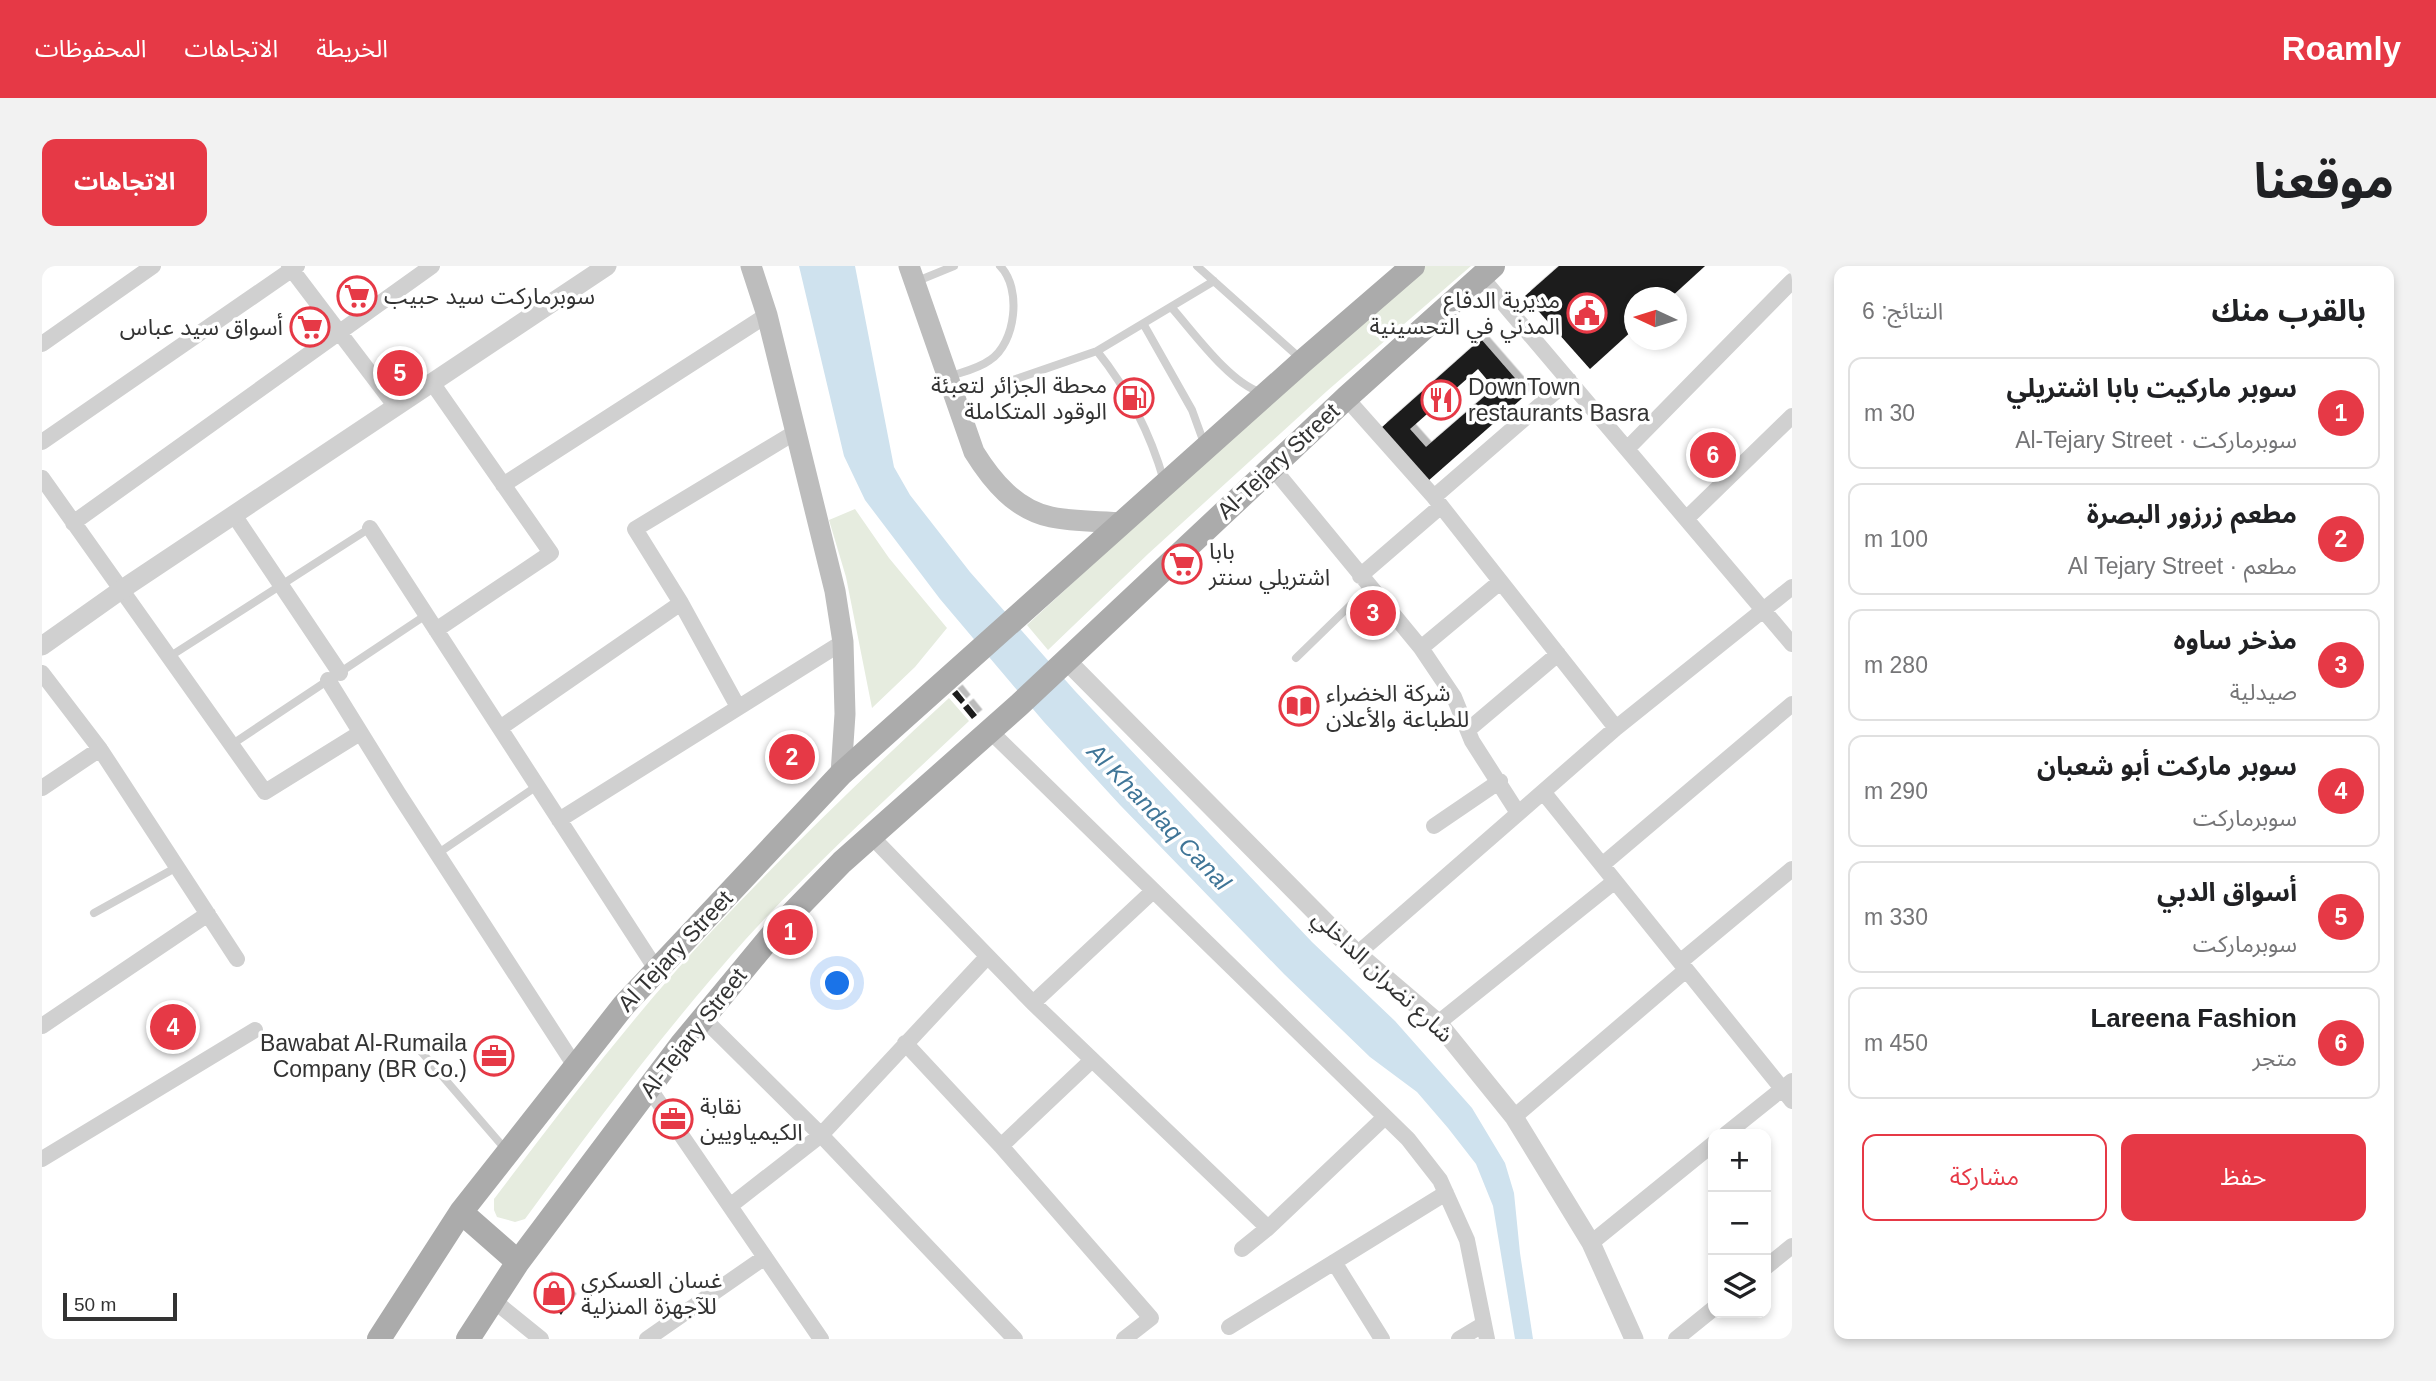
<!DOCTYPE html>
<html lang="ar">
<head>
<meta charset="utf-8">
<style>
	:root { --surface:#fff; --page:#f2f2f2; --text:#202124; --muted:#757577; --line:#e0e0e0; --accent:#e63946 }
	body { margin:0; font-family:Helvetica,"Noto Sans Arabic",sans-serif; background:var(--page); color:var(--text); direction:rtl }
	.controls { position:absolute; right:21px; bottom:21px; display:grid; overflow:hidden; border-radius:14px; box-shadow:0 4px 10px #0003 }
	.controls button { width:63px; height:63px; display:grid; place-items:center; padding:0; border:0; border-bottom:2px solid var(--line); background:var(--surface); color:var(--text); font:35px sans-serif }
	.compass { position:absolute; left:1582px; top:21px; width:63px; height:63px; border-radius:50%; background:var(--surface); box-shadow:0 4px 10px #0003; rotate:274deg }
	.scale { position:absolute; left:21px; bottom:18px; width:114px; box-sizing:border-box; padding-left:7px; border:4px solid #333; border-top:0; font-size:19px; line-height:24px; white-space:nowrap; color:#333; -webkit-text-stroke:5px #fff; paint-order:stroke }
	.you { position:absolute; left:796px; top:718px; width:24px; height:24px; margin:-18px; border:5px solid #fff; border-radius:50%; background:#1a73e8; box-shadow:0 0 0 10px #1a73e833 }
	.badge { display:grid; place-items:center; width:46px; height:46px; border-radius:50%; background:var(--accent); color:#fff; font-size:23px; font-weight:700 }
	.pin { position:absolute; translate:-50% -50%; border:4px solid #fff; box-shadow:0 2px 7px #0006 }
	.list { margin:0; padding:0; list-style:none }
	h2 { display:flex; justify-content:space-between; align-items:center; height:91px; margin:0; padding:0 28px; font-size:30px }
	h2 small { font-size:23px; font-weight:400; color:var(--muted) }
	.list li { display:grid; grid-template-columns:46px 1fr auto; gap:21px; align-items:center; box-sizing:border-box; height:112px; margin:0 14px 14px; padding:0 14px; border:2px solid var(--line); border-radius:14px }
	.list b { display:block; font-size:26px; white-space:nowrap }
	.list p { margin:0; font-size:23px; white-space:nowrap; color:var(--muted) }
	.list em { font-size:23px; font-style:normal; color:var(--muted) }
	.actions { display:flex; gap:14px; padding:21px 28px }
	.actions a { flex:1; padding:16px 0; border:2px solid var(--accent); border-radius:14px; text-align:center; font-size:24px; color:var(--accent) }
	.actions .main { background:var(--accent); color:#fff }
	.icon { flex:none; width:38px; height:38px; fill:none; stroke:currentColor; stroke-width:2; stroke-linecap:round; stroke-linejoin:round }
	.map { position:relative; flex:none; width:1750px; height:1073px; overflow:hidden; direction:ltr; border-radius:14px }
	header { display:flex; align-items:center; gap:42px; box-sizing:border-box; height:98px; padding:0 35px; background:var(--accent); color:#fff }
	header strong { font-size:33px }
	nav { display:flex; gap:38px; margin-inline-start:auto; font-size:24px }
	.intro { display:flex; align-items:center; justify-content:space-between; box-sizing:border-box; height:168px; padding:0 42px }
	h1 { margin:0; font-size:49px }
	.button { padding:18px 32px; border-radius:14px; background:var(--accent); color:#fff; font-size:24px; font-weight:700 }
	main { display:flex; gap:42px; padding:0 42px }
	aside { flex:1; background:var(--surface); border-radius:14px; box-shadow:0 4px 10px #0003 }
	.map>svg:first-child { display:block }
	.green { fill:#e6ecdf }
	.water { fill:#cfe2ee }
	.building { fill:#1a1a1a; fill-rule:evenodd; filter:url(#shadow) }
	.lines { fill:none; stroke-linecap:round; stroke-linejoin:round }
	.service { stroke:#d0d0d0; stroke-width:8 }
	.minor { stroke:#d0d0d0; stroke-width:16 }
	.tertiary { stroke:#d0d0d0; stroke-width:19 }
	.secondary { stroke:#bdbdbd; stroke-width:21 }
	.primary { stroke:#ababab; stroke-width:24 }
	.labels { text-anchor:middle; stroke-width:7; stroke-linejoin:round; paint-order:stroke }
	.poi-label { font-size:23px; fill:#333; stroke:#fff; text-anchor:start }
	.street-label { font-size:23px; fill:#333; stroke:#fff }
	.water-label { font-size:24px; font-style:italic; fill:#3f7597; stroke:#fff }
</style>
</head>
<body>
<header>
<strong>Roamly</strong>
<nav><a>الخريطة</a><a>الاتجاهات</a><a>المحفوظات</a></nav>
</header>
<div class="intro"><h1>موقعنا</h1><a class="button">الاتجاهات</a></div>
<main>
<aside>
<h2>بالقرب منك<small>النتائج: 6</small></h2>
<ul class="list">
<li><span class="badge">1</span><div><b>سوبر ماركيت بابا اشتريلي</b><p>سوبرماركت · Al-Tejary Street</p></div><em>30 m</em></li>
<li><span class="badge">2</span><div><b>مطعم زرزور البصرة</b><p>مطعم · Al Tejary Street</p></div><em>100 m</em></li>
<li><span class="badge">3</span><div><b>مذخر ساوه</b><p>صيدلية</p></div><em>280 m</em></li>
<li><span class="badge">4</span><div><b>سوبر ماركت أبو شعبان</b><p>سوبرماركت</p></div><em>290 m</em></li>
<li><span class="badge">5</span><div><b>أسواق الدبي</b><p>سوبرماركت</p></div><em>330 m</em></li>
<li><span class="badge">6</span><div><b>Lareena Fashion</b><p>متجر</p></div><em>450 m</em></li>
</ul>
<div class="actions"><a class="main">حفظ</a><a>مشاركة</a></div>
</aside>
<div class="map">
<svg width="1750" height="1073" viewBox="0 0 1750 1073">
	<defs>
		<filter id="shadow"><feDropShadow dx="5.5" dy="-5.5" stdDeviation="0" flood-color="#0004"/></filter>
	</defs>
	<rect width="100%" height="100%" fill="#fff"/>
	<path class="green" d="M1380 0H1429L1285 125 1106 288 1006 384 985 359 1206 155Z
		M813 243 847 292 905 362 873 401 830 442 804 311 787 254Z
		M907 432 927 455C851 527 773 597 703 674 624 763 553 857 483 953L473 956 455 951 452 944V933C521 842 591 750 669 666 745 585 825 507 907 432Z"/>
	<path class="water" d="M757 0H813L852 201 868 229 928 306 1033 425 1270 676 1353 755 1430 842 1463 897 1472 927 1478 987 1491 1073H1473L1451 940 1434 898 1406 862 1375 826 1328 791 1242 708 1078 539 1002 456 898 333 823 234 802 190Z"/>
	<path class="building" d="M1517 0H1663L1628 32H1592V63L1548 103 1483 30Z
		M1439 73 1486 127 1386 215 1339 162ZM1436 103 1452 122 1384 181 1368 163Z
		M915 424 923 434 919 438 910 428Z
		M926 438 935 449 930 453 921 442Z
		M504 1010 529 1033 519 1049 497 1021Z"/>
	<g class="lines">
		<path class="service" d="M1155 0 1259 93
			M873 16 912 0
			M1130 42C1152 67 1188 117 1218 126
			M1102 59 1150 144 1162 177
			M1055 85C1087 125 1108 166 1122 215
			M906 111C920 106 936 103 948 94 974 77 980 22 958 0
			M968 115 1055 85 1172 15
			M127 391 328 262
			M1254 392 1327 321
			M189 479 384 349
			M395 588 495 520
			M52 647 135 601
			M370 775 464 884"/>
		<path class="minor" d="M247 0 354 141
			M1439 11 1750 378
			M0 78 111 0
			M391 118 509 287 394 364
			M1304 132 1392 231 1574 462
			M0 176 255 0
			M1585 183 1750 15
			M1230 201 1379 382 1412 431 1430 475 1476 547
			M0 212 223 526 318 467
			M461 219 725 49
			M1392 231 1527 114
			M192 249 298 407
			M1644 253 1750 150
			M31 257 390 0
			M328 262 614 703
			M1318 310 1398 241
			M1379 382 1458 316
			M0 407 58 483 195 693
			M286 414 356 527 533 800
			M696 441 639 337 593 263 752 167
			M458 462 639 337
			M1426 464 1516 388
			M948 465 1366 873 1398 914 1425 974 1445 1073
			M0 522 58 483
			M1502 527 1750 835
			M517 554 801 376
			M1392 560 1458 515
			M829 570 991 737 1226 962
			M1560 599 1750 438
			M1315 688 1574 462 1750 321
			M1638 696 1750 603
			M991 737 1111 625
			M661 752 779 869 973 1073
			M1396 757 1573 615
			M0 760 166 648
			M863 777 959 880 1109 1052 1082 1073
			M607 822 779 1073
			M1472 851 1644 704
			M1684 868 1750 815
			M959 880 1050 794
			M0 893 213 764
			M688 940 779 869 945 691
			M1549 977 1671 878
			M1200 983 1226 962 1343 851
			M1292 996 1340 1073
			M1724 1001 1750 980
			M451 1034 499 1073
			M1187 1061 1404 927
			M605 1073 723 991
			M1417 1073 1442 1058
			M1634 1073 1671 1043"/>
		<path class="tertiary" d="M0 380 79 324 565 0
			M1025 395 1315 688 1396 757 1472 851 1549 977 1592 1073"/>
		<path class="secondary" d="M709 0 725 49 793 325 801 376 803 448 799 508
			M867 0 932 186C950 215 974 244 1009 251 1032 256 1058 255 1081 257"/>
		<path class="primary" d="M419 946 476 996
			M337 1073 419 946 582 739 799 508 1261 95 1371 0
			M426 1073 476 996 639 779 734 664 800 596 977 439 1304 132 1451 0"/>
	</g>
	<defs>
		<g id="supermarket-ring" transform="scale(2.0125)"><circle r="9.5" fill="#fff" stroke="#e63946" stroke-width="1.5"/><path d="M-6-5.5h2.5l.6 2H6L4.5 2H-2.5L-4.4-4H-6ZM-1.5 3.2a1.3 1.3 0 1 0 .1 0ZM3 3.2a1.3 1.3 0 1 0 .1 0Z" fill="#e63946"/></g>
		<g id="civic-ring" transform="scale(2.0125)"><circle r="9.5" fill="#fff" stroke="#e63946" stroke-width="1.5"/><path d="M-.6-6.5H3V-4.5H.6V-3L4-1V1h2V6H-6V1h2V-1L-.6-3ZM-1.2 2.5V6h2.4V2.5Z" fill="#e63946"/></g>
		<g id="fuel-ring" transform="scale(2.0125)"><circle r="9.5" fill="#fff" stroke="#e63946" stroke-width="1.5"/><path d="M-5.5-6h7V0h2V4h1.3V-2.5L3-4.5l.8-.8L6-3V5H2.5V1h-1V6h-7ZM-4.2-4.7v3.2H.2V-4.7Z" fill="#e63946"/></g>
		<g id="restaurant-ring" transform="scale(2.0125)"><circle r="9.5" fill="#fff" stroke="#e63946" stroke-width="1.5"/><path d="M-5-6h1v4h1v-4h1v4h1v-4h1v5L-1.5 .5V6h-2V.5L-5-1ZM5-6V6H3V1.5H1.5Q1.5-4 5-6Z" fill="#e63946"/></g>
		<g id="library-ring" transform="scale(2.0125)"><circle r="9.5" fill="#fff" stroke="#e63946" stroke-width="1.5"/><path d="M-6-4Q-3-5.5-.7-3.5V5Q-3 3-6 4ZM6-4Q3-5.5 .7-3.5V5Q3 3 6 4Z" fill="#e63946"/></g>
		<g id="office-ring" transform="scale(2.0125)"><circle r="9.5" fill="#fff" stroke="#e63946" stroke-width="1.5"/><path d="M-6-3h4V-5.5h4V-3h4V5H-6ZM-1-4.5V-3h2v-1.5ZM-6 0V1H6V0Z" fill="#e63946"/></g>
		<g id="shop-ring" transform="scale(2.0125)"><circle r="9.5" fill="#fff" stroke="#e63946" stroke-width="1.5"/><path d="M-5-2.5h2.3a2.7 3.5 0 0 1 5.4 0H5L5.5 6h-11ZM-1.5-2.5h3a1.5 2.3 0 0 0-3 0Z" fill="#e63946"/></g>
	</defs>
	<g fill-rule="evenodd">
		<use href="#supermarket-ring" x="315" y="30"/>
		<use href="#civic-ring" x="1545" y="47"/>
		<use href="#supermarket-ring" x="268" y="61"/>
		<use href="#fuel-ring" x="1092" y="132"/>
		<use href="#restaurant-ring" x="1399" y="134"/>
		<use href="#supermarket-ring" x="1140" y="298"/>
		<use href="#library-ring" x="1257" y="440"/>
		<use href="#office-ring" x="452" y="790"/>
		<use href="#office-ring" x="631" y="853"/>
		<use href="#shop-ring" x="512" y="1027"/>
	</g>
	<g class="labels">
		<g class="poi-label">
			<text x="342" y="38">سوبرماركت سيد حبيب</text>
			<text x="1518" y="42" text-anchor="end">مديرية الدفاع<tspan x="1518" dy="26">المدني في التحسينية</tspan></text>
			<text x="241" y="69" text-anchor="end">أسواق سيد عباس</text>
			<text x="1065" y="127" text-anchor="end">محطة الجزائر لتعبئة<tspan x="1065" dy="26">الوقود المتكاملة</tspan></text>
			<text x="1426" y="129">DownTown<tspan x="1426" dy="26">restaurants Basra</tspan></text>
			<text x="1167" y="293">بابا<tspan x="1167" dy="26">اشتريلي سنتر</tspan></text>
			<text x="1284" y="435">شركة الخضراء<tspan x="1284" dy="26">للطباعة والأعلان</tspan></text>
			<text x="425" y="785" text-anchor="end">Bawabat Al-Rumaila<tspan x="425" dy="26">Company (BR Co.)</tspan></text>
			<text x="658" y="848">نقابة<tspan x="658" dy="26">الكيمياويين</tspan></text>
			<text x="539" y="1022">غسان العسكري<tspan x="539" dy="26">للآجهزة المنزلية</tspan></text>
		</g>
		<g class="street-label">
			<text transform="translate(1236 195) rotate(-43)" y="8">Al-Tejary Street</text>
			<text transform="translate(633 685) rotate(-47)" y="8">Al Tejary Street</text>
			<text transform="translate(1341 710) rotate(43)" y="8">شارع نضران الداخلي</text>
			<text transform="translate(651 767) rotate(-52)" y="8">Al-Tejary Street</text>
		</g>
		<g class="water-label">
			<text transform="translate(1117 551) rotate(46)" y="8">Al Khandaq Canal</text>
		</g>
	</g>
</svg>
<div class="controls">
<button>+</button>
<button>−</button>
<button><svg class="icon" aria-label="layers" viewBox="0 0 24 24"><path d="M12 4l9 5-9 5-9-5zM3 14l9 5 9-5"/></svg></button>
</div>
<svg class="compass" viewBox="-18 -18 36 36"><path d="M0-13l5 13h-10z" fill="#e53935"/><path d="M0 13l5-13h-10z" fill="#757577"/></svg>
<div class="scale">50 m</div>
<div class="you"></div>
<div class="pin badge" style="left:748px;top:666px">1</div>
<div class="pin badge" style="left:750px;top:491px">2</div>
<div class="pin badge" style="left:1331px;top:347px">3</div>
<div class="pin badge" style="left:131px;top:761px">4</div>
<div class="pin badge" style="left:358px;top:107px">5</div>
<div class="pin badge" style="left:1671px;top:189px">6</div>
</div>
</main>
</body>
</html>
